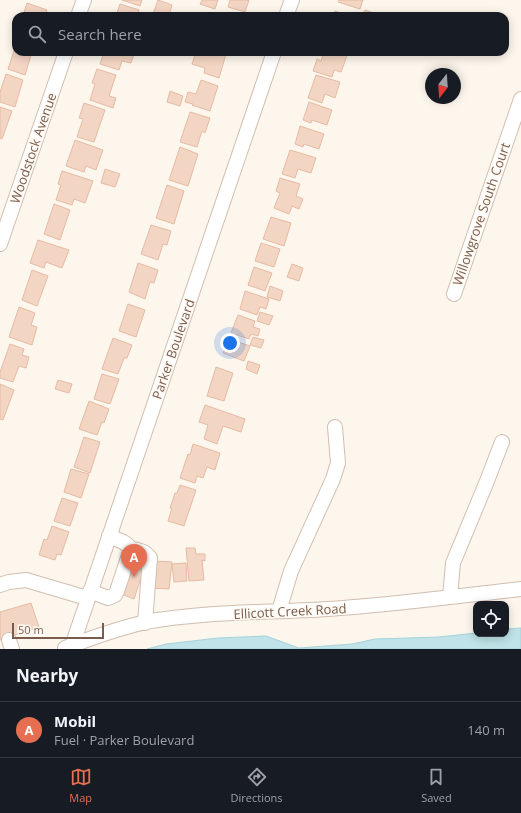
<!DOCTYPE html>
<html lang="en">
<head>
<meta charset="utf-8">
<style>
	:root { --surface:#171b24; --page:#242831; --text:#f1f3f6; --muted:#9ea1a6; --line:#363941; --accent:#e76f51 }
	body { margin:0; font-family:"Open Sans",sans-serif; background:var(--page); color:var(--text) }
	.controls { position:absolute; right:12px; bottom:12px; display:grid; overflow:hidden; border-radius:8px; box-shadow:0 2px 10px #0003 }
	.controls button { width:36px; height:36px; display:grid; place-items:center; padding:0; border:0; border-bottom:1px solid var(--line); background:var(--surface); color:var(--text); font:20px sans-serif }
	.compass { position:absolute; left:425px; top:68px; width:36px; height:36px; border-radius:50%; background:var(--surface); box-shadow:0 2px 10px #0003; rotate:197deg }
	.scale { position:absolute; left:12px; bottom:10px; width:92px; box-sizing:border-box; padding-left:4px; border:2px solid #7a5c4d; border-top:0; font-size:11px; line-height:14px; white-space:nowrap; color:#7a5c4d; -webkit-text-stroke:3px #fffaf3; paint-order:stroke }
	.you { position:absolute; left:230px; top:343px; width:14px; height:14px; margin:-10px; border:3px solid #fff; border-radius:50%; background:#1a73e8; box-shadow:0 0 0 6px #1a73e833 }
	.badge { display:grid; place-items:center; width:26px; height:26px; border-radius:50%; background:var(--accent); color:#fff; font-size:13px; font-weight:700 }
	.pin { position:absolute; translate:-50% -33px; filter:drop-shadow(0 1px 2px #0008) }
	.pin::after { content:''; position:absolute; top:21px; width:14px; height:12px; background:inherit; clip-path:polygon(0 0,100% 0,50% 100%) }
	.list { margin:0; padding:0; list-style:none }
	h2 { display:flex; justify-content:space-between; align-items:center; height:52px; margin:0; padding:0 16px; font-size:17px }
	h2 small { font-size:13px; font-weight:400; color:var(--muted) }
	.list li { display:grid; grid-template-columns:26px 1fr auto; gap:12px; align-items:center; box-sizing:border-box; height:56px; padding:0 16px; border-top:1px solid var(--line) }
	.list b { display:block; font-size:15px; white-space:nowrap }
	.list p { margin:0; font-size:13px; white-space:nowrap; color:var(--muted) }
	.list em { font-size:13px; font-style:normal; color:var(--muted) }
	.icon { flex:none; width:22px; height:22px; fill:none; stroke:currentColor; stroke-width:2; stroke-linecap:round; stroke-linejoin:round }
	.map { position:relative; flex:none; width:521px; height:649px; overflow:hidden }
	.search { position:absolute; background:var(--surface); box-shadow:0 2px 10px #0003; left:12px; right:12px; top:12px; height:44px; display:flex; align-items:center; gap:10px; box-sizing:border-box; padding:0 14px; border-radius:12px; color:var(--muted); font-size:15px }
	.sheet { height:108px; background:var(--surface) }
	nav { display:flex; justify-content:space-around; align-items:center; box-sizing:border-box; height:56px; border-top:1px solid var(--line); background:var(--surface); font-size:11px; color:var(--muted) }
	nav a { display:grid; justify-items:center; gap:2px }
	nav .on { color:var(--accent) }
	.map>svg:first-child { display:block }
	.water { fill:#bfe3e8; stroke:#a5d3da }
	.building { fill:#f3d5c3; stroke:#e6bba3 }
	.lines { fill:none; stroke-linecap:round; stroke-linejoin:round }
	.minor-casing { stroke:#d1beb0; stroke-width:16 }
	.minor { stroke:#fff; stroke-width:14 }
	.labels { text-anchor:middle; stroke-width:3; stroke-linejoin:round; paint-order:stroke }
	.street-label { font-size:13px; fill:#7a5c4d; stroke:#fffaf3 }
</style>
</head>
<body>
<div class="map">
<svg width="521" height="649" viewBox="0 0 521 649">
	<rect width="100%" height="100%" fill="#fdf6ec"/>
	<path class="water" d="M521 628V649H147L166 644 218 638 266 636 299 648 352 644 375 639 439 637 476 633V634H506V629Z"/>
	<path class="building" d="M122 0H142L140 6Z
		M158 0 172 5 169 16H158L153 14Z
		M202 0H218L215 9 200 4Z
		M230 0H249L245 12 228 7Z
		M339 0H363L360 9 338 2Z
		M27 3 47 10 45 16H23Z
		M120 4 139 10 137 16H116Z
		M365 10 377 14 376 16H362Z
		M335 11 350 16H333Z
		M16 45V52H32L25 75 8 69Z
		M104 52H127L134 54 131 63 122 61 119 70 100 64Z
		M196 52 209 56 210 52H220L226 54 219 78 204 73 205 68 192 64Z
		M324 52H345L348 53 341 72 334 70 332 77 313 71 317 59 321 61Z
		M97 69 116 75 109 96 116 98 113 108 90 100 95 84 92 83Z
		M6 74 23 80 15 107 0 102V92Z
		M316 75 340 82 335 98 325 94 322 103 308 98Z
		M201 80 218 86 210 111 192 105 193 104 185 102 188 92 196 94Z
		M170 91 183 96 180 106 167 102Z
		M309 102 332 110 327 125 312 120 311 123 303 120Z
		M84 103 105 110 94 142 77 137 83 119 79 118Z
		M0 107 12 111 2 139 0 138Z
		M190 112 210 118 205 133 202 131 197 147 180 142Z
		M300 126 324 134 319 149 304 144 303 147 295 144Z
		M75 140 103 150 96 170 86 166 84 172 66 166Z
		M180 147 198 154 188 186 169 180Z
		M290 150 316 158 311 173 298 169 295 178 282 174Z
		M105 169 120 174 115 187 101 183Z
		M62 171 93 181 85 203 74 199 72 205 56 200 61 185 58 184Z
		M280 178 300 184 296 196 303 199 299 209 292 206 289 214 274 208 280 193 276 191Z
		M167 185 184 191 174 224 156 218Z
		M54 204 70 210 60 240 44 234Z
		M271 217 291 223 284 246 263 239Z
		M151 225 171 231 167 245 163 244 158 260 141 254Z
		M38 240 69 250 62 268 46 262 44 268 30 263Z
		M261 243 280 249 274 267 255 261Z
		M138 263 158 270 154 283 150 282 145 299 129 292Z
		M292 264 303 268 299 281 287 277Z
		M254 267 272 273 265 291 248 285Z
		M32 270 48 276 37 306 22 300Z
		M270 286 283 291 280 301 267 297Z
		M245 291 269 299 266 309 260 307 257 315 240 309Z
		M128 304 145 310 136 337 119 331Z
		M19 307 35 313 31 325 37 327 32 345 9 337Z
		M260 312 273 316 269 325 257 321Z
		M238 315 255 321 253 327 260 329 258 336 251 334 249 339 231 333Z
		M253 337 264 340 261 348 250 345Z
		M113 338 132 345 127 358H124L118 374 102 369Z
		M229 339 250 346 244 361 223 353Z
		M10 344 24 349 22 355 29 357 26 368 19 366 13 382 0 378V372Z
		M248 361 260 365 257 374 246 369Z
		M216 367 233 373 224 401 207 396Z
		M102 374 119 379 110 404 94 399Z
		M58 380 72 384 69 393 55 389Z
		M0 384 14 390 3 420 0 419Z
		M89 401 109 409 104 423 102 422 97 435 79 429Z
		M205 405 245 419 241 432 223 426 217 444 204 439 208 425 199 422Z
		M84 437 100 442 90 473 74 467Z
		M193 444 220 453 215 470 207 467 203 478 197 476 195 483 180 478 188 454 190 455Z
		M71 469 89 474 81 498 64 492Z
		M180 485 196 490 184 526 168 521 172 508H170L175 493H177Z
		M62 498 78 503 70 526 54 521Z
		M52 526 69 532 61 555 57 554 55 560 39 555 44 539 47 540Z
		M186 548H195L196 554H205V561L202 560 204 580 189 581Z
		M134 556 147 560 134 599 121 594Z
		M154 561 172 562 169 589 152 588Z
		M186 563 187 581 174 582 172 564Z
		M31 603 39 627 0 640V612Z"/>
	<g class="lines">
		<g class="minor-casing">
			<path id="minor" d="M78 16 84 0
				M286 16 292 0
				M0 244 66 52
				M454 294 521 99
				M131 549C138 549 146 552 150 558L145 623
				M0 585 9 582 26 580 87 598
				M90 591 108 598 115 595 117 591 131 549C127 542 116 539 109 536
				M450 597 453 563 487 481 502 442
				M279 611 291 571 333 479 338 463 335 427
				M9 640 12 649
				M72 646 274 52
				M65 648C91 638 119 628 146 622 206 611 267 613 328 609 392 605 457 596 521 589"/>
		</g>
		<use href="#minor" class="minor"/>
	</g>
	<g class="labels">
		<g class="street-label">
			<text transform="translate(33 148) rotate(-71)" y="5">Woodstock Avenue</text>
			<text transform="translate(481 214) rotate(-71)" y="5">Willowgrove South Court</text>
			<text transform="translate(173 349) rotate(-71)" y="5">Parker Boulevard</text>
			<text transform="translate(290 611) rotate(-3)" y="5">Ellicott Creek Road</text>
		</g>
	</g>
</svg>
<div class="controls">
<button><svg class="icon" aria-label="locate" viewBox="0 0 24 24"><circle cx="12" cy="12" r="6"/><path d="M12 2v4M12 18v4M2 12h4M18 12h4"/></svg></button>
</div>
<svg class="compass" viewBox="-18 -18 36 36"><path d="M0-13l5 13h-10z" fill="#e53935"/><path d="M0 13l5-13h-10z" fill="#9ea1a6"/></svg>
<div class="scale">50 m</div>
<div class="you"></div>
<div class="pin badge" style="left:134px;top:577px">A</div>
<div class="search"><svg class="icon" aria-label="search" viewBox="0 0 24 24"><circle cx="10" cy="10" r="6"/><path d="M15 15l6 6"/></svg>Search here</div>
</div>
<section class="sheet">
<h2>Nearby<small></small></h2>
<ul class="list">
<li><span class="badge">A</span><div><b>Mobil</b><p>Fuel · Parker Boulevard</p></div><em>140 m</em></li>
</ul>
</section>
<nav>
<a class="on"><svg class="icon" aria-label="map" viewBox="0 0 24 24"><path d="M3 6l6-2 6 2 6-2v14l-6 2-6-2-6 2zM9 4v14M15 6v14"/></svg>Map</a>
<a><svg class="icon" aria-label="directions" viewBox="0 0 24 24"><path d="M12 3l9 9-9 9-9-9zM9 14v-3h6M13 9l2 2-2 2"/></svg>Directions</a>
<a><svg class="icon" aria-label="saved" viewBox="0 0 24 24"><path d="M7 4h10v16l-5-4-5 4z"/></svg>Saved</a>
</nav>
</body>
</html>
